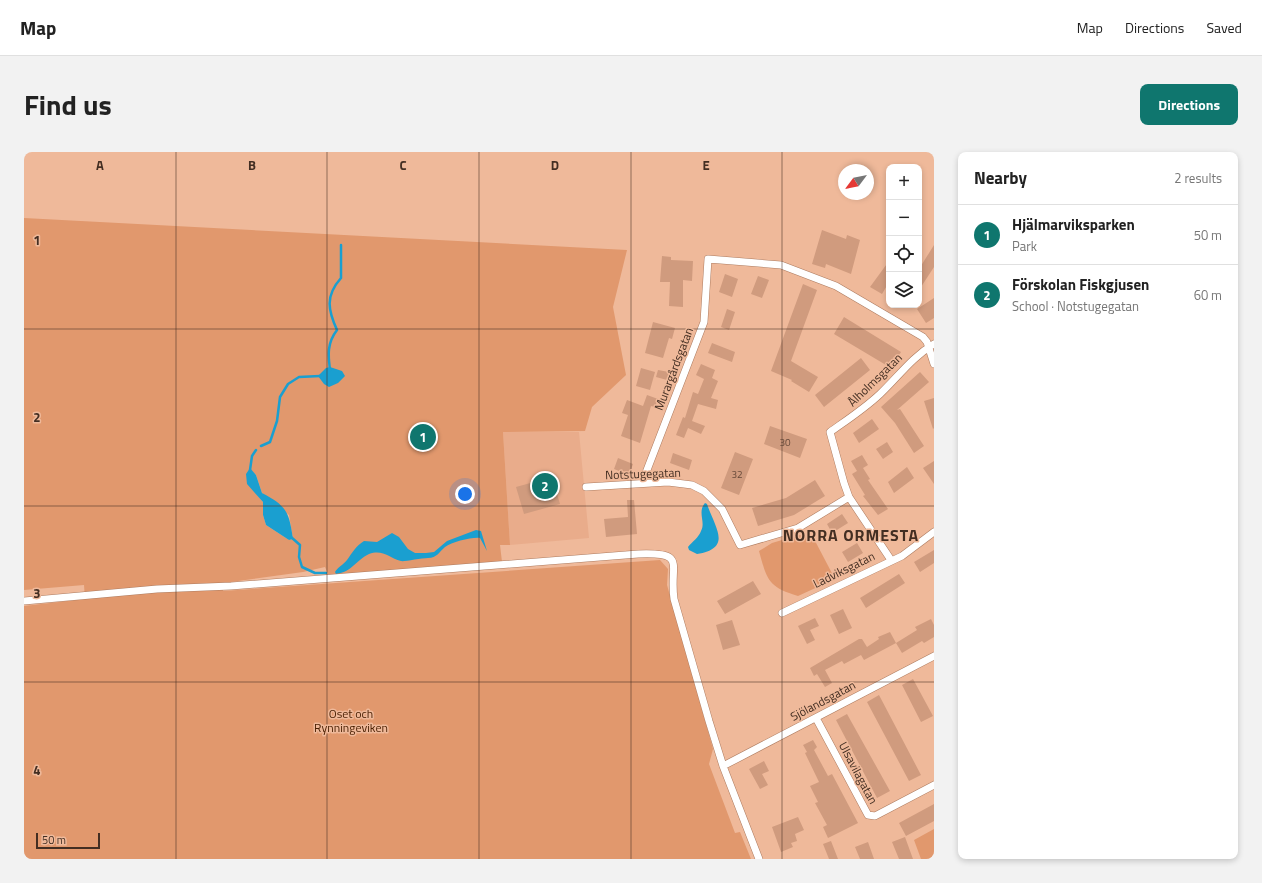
<!DOCTYPE html>
<html lang="en">
<head>
<meta charset="utf-8">
<style>
	:root { --surface:#fff; --page:#f2f2f2; --text:#222; --muted:#767676; --line:#e0e0e0; --accent:#0f766e }
	body { margin:0; font-family:"Titillium Web",sans-serif; background:var(--page); color:var(--text) }
	.controls { position:absolute; right:12px; top:12px; display:grid; overflow:hidden; border-radius:8px; box-shadow:0 2px 6px #0003 }
	.controls button { width:36px; height:36px; display:grid; place-items:center; padding:0; border:0; border-bottom:1px solid var(--line); background:var(--surface); color:var(--text); font:20px sans-serif }
	.compass { position:absolute; left:814px; top:12px; width:36px; height:36px; border-radius:50%; background:var(--surface); box-shadow:0 2px 6px #0003; rotate:238deg }
	.scale { position:absolute; left:12px; bottom:10px; width:64px; box-sizing:border-box; padding-left:4px; border:2px solid #432e22; border-top:0; font-size:11px; line-height:14px; white-space:nowrap; color:#432e22; -webkit-text-stroke:3px #efb99a; paint-order:stroke }
	.you { position:absolute; left:441px; top:342px; width:14px; height:14px; margin:-10px; border:3px solid #fff; border-radius:50%; background:#1a73e8; box-shadow:0 0 0 6px #1a73e833 }
	.badge { display:grid; place-items:center; width:26px; height:26px; border-radius:50%; background:var(--accent); color:#fff; font-size:13px; font-weight:700 }
	.pin { position:absolute; translate:-50% -50%; border:2px solid #fff; box-shadow:0 1px 4px #0006 }
	.list { margin:0; padding:0; list-style:none }
	h2 { display:flex; justify-content:space-between; align-items:center; height:52px; margin:0; padding:0 16px; font-size:17px }
	h2 small { font-size:13px; font-weight:400; color:var(--muted) }
	.list li { display:grid; grid-template-columns:26px 1fr auto; gap:12px; align-items:center; box-sizing:border-box; height:60px; padding:0 16px; border-top:1px solid var(--line) }
	.list b { display:block; font-size:15px; white-space:nowrap }
	.list p { margin:0; font-size:13px; white-space:nowrap; color:var(--muted) }
	.list em { font-size:13px; font-style:normal; color:var(--muted) }
	.icon { flex:none; width:22px; height:22px; fill:none; stroke:currentColor; stroke-width:2; stroke-linecap:round; stroke-linejoin:round }
	.map { position:relative; flex:none; width:910px; height:707px; overflow:hidden; border-radius:8px }
	header { display:flex; align-items:center; gap:24px; box-sizing:border-box; height:56px; padding:0 20px; background:var(--surface); border-bottom:1px solid var(--line) }
	header strong { font-size:19px }
	nav { display:flex; gap:22px; margin-inline-start:auto; font-size:14px }
	.intro { display:flex; align-items:center; justify-content:space-between; box-sizing:border-box; height:96px; padding:0 24px }
	h1 { margin:0; font-size:28px }
	.button { padding:10px 18px; border-radius:8px; background:var(--accent); color:#fff; font-size:14px; font-weight:700 }
	main { display:flex; gap:24px; padding:0 24px }
	aside { flex:1; background:var(--surface); border-radius:8px; box-shadow:0 2px 6px #0003 }
	.map>svg:first-child { display:block }
	.built { fill:#e9ac8b }
	.green { fill:#e1986d; fill-rule:evenodd }
	.water { fill:#1a9fd0 }
	.lines { fill:none; stroke-linecap:round; stroke-linejoin:round }
	.stream { stroke:#1a9fd0; stroke-width:2.5 }
	.building { fill:#d09b7e }
	.minor-casing { stroke:#ad7b5f; stroke-width:8 }
	.minor { stroke:#fff; stroke-width:7 }
	.grid { fill:none; stroke:#432e22; stroke-width:1; stroke-opacity:0.55 }
	.labels { text-anchor:middle; stroke-width:3; stroke-linejoin:round; paint-order:stroke }
	.number-label { font-size:10px; fill:#664939 }
	.street-label { font-size:12px; fill:#432e22; stroke:#efb99a }
	.park-label { font-size:12px; fill:#481e01; stroke:#efb99a }
	.district-label { font-size:16px; font-weight:bold; letter-spacing:1px; fill:#432e22; stroke:#efb99a }
	.grid-label { font-size:13px; text-anchor:middle; font-weight:bold; fill:#432e22; stroke:#efb99a; stroke-width:3; stroke-linejoin:round; paint-order:stroke }
</style>
</head>
<body>
<header>
<strong>Map</strong>
<nav><a>Map</a><a>Directions</a><a>Saved</a></nav>
</header>
<div class="intro"><h1>Find us</h1><a class="button">Directions</a></div>
<main>
<div class="map">
<svg width="910" height="707" viewBox="0 0 910 707">
	<rect width="100%" height="100%" fill="#efb99a"/>
	<path class="built" d="M479 280H555L565 386 486 393Z"/>
	<path class="green" d="M0 66 603 98 589 155 602 223 568 255 561 279 479 280 486 393H476L478 410 305 424 301 415 279 420 200 431 199 439 636 408 644 417 643 433 689 597 685 612 711 681 716 680 727 707H0V454L61 447 60 433 0 438ZM226 317 232 323 238 341 265 363 269 387 265 388 242 373 239 363V350L234 344Z
		M775 383 789 385 811 427 774 444C744 435 743 428 735 399L748 391Z
		M910 677V707H897L890 688Z"/>
	<path class="water" d="M306 215 318 219 321 224 314 231 305 235 300 232 294 224 302 216Z
		M226 316 232 323 238 341C263 354 265 360 269 387L265 388 242 373 239 363V350L223 332 222 322Z
		M681 351 683 352C691 376 709 396 673 402L665 398 664 395C668 390 675 385 677 379 682 370 673 360 681 351Z
		M452 378 457 379 463 399 456 386C448 385 428 390 421 395 415 400 413 406 404 406 397 406 379 410 377 409 365 406 359 397 345 402 332 408 328 420 312 422L311 420C314 415 319 413 323 408 328 401 332 394 340 389L353 390 368 381 375 385 384 397 391 401H402L410 400 423 389Z"/>
	<g class="lines">
		<path class="stream" d="M306 218C304 203 303 191 313 178 304 158 301 144 317 126V93
			M237 294 246 290 253 269 256 245 264 232 275 225 296 224
			M226 318 228 304 232 298
			M267 385 276 393 275 405 278 415 291 421H302"/>
	</g>
	<path class="building" d="M798 78 822 87 823 83 836 88 827 122 802 112 801 116 788 112Z
		M910 93V115L895 138V117Z
		M638 104 647 105V108L669 109 668 129 659 128V155L645 154 646 130H636Z
		M865 109V130L858 142 846 135Z
		M701 122 714 127 708 145 695 140Z
		M734 124 745 128 738 146 727 142Z
		M779 132 793 138 767 209 794 225 785 240 767 229 768 228 747 219Z
		M910 146V166L902 171 893 157Z
		M703 157 711 160 705 178 697 175Z
		M820 165 877 200 867 216 810 182Z
		M629 170 651 176 648 187 645 186 639 206 621 201Z
		M688 191 711 200 708 210 684 201Z
		M837 206 846 218 800 255 791 243Z
		M677 212 691 218 688 226 694 229 687 246 694 248 692 257 674 252 668 269 681 274 677 282 664 276 660 286 652 283 659 265 661 266 669 240 674 242 680 227 672 223Z
		M617 216 631 220 626 238 612 234Z
		M634 218 645 220 643 228 632 225Z
		M896 220 905 230 873 258 876 257 900 294 890 301 871 271 857 255Z
		M623 243 634 247 631 255 627 254 616 291 597 284 604 263 598 261 603 248 619 254Z
		M910 246V276L909 277 900 249Z
		M848 267 855 277 835 291 829 281Z
		M746 274 783 287 776 306 740 292Z
		M863 290 869 300 859 307 852 297Z
		M711 300 729 307 715 343 697 336Z
		M649 301 668 308 665 318 646 311Z
		M838 303 844 313 839 316 846 327 844 328 864 357 854 363 839 344 841 343 828 322 833 319 827 309Z
		M594 306 609 312 605 323 590 317Z
		M910 309V332L899 316Z
		M883 315 890 326 870 341 864 330Z
		M528 325 536 352 500 362 492 335Z
		M791 328 801 344 770 363 734 374 728 356 762 346Z
		M603 348H610L613 382 582 385 580 367 604 365Z
		M818 362 824 371 808 381 803 372Z
		M833 391 839 401 824 410 818 400Z
		M910 398V411L896 420 890 410Z
		M875 422 881 431 842 456 836 446Z
		M729 429 737 442 701 462 693 449Z
		M819 457 828 476 815 482 806 463Z
		M791 466 795 474 786 478 791 488 783 492 774 474Z
		M907 467 910 473V485L900 491 898 489 878 501 872 491 840 508 837 503 820 512 818 509 801 518 808 531 801 535 793 522 790 524 786 516 835 487H838L843 495 855 487 854 485 866 480 872 491 893 478 891 475Z
		M708 468 716 493 699 498 692 473Z
		M889 527 909 564 897 570 878 533Z
		M855 543 897 623 885 629 843 550Z
		M823 562 866 639 853 646 812 568Z
		M789 588 793 595 790 598 804 624 808 622 834 671 804 686 799 675 803 673 791 651 794 650 786 634 795 630 781 601 783 600 779 593Z
		M740 609 745 619 738 622 744 633 736 637 725 617Z
		M910 652V669L882 684 875 671Z
		M774 665 780 678 771 682 773 689 767 691 769 695 757 700 748 675Z
		M881 685 889 707H875L868 690Z
		M807 689 814 707H805L799 692Z
		M844 690 850 707H836L831 695Z"/>
	<g class="lines">
		<g class="minor-casing">
			<path id="minor" d="M618 331 680 170 684 107 757 113 812 134 899 185 903 190 910 212
				M562 335 644 330 668 333 680 339 698 357 716 393 774 376 825 345
				M867 408 825 345 820 331 806 280C823 268 840 257 856 242 875 224 887 206 910 192
				M0 449 133 437 207 434 614 402C664 400 645 411 650 447L685 569 699 614 735 707
				M758 461 878 404 910 380
				M792 566 844 663 851 664 910 633
				M699 614 910 504"/>
		</g>
		<use href="#minor" class="minor"/>
	</g>
	<path class="grid" d="M152 0V707M303 0V707M455 0V707M607 0V707M758 0V707M0 177H910M0 354H910M0 530H910"/>
	<g class="labels">
		<g class="number-label">
			<text x="761" y="294">30</text>
			<text x="713" y="326">32</text>
		</g>
		<g class="street-label">
			<text transform="translate(650 217) rotate(-69)" y="4">Murargårdsgatan</text>
			<text transform="translate(851 228) rotate(-44)" y="4">Ålholmsgatan</text>
			<text transform="translate(619 322) rotate(-2)" y="4">Notstugegatan</text>
			<text transform="translate(820 418) rotate(-26)" y="4">Ladviksgatan</text>
			<text transform="translate(799 549) rotate(-28)" y="4">Sjölandsgatan</text>
			<text transform="translate(834 621) rotate(62)" y="4">Ulsavilagatan</text>
		</g>
		<g class="park-label">
			<text x="327" y="566">Oset och<tspan x="327" dy="14">Rynningeviken</tspan></text>
		</g>
		<g class="district-label">
			<text x="827" y="389">NORRA ORMESTA</text>
		</g>
	</g>
	<g class="grid-label">
		<text x="76" y="18">A</text>
		<text x="228" y="18">B</text>
		<text x="379" y="18">C</text>
		<text x="531" y="18">D</text>
		<text x="682" y="18">E</text>
		<text x="13" y="93">1</text>
		<text x="13" y="270">2</text>
		<text x="13" y="446">3</text>
		<text x="13" y="623">4</text>
	</g>
</svg>
<div class="controls">
<button>+</button>
<button>−</button>
<button><svg class="icon" aria-label="locate" viewBox="0 0 24 24"><circle cx="12" cy="12" r="6"/><path d="M12 2v4M12 18v4M2 12h4M18 12h4"/></svg></button>
<button><svg class="icon" aria-label="layers" viewBox="0 0 24 24"><path d="M12 4l9 5-9 5-9-5zM3 14l9 5 9-5"/></svg></button>
</div>
<svg class="compass" viewBox="-18 -18 36 36"><path d="M0-13l5 13h-10z" fill="#e53935"/><path d="M0 13l5-13h-10z" fill="#767676"/></svg>
<div class="scale">50 m</div>
<div class="you"></div>
<div class="pin badge" style="left:399px;top:285px">1</div>
<div class="pin badge" style="left:521px;top:334px">2</div>
</div>
<aside>
<h2>Nearby<small>2 results</small></h2>
<ul class="list">
<li><span class="badge">1</span><div><b>Hjälmarviksparken</b><p>Park</p></div><em>50 m</em></li>
<li><span class="badge">2</span><div><b>Förskolan Fiskgjusen</b><p>School · Notstugegatan</p></div><em>60 m</em></li>
</ul>
</aside>
</main>
</body>
</html>
